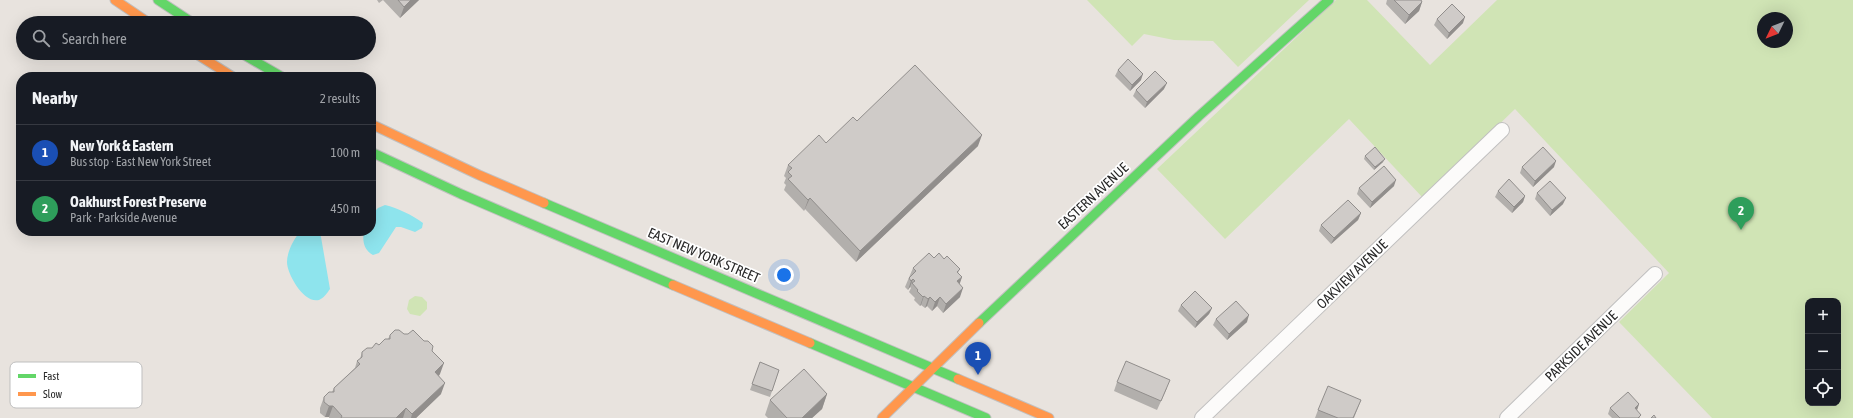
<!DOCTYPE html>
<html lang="en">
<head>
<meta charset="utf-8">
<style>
	:root { --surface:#171b24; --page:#20242c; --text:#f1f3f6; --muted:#9ea1a6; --line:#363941; --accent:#6c6a68 }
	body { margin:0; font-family:"Asap Condensed",sans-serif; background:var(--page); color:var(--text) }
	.controls { position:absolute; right:12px; bottom:12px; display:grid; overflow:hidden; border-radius:8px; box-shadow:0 4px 16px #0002 }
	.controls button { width:36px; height:36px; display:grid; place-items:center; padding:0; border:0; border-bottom:1px solid var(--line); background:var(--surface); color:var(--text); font:20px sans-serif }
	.compass { position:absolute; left:1757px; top:12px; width:36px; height:36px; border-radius:50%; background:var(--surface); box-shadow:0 4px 16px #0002; rotate:227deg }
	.you { position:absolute; left:784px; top:275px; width:14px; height:14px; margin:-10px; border:3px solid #fff; border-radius:50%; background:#1a73e8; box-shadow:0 0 0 6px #1a73e833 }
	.badge { display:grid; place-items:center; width:26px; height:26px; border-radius:50%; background:var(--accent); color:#fff; font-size:13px; font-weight:700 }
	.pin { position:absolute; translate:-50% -33px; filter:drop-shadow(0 1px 2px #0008) }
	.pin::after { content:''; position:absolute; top:21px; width:14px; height:12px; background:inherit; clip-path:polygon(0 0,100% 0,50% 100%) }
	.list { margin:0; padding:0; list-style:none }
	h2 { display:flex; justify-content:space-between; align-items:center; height:52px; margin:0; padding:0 16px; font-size:17px }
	h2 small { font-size:13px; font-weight:400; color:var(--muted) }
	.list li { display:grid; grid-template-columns:26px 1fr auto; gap:12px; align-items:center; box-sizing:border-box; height:56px; padding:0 16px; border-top:1px solid var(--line) }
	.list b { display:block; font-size:15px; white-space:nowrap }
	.list p { margin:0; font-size:13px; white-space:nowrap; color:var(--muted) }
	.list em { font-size:13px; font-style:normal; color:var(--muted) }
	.icon { flex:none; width:22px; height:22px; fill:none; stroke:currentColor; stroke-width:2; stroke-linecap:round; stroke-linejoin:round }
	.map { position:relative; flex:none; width:1853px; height:418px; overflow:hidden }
	.search { position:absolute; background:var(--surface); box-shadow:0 4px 16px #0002; left:16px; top:16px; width:360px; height:44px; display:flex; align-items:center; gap:10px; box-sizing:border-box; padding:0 14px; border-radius:22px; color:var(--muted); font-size:15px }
	.panel { position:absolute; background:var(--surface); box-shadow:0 4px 16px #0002; left:16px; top:72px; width:360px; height:164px; border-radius:16px }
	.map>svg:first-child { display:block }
	.green { fill:#d0e4b5; fill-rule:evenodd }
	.water { fill:#8ee4ed }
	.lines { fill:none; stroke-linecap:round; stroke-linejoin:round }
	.street-casing { stroke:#c1c0c0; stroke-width:16 }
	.fast-casing { stroke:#c1c0c0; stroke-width:11 }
	.slow-casing { stroke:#c1c0c0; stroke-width:11 }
	.street { stroke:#fcfbfa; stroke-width:14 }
	.fast { stroke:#63d668; stroke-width:9 }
	.slow { stroke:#ff974d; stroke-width:9 }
	.wall { fill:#b2afac }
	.shaded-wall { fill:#918e8c }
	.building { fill:#cfcbc8; stroke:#918e8c }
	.labels { text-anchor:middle; stroke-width:3.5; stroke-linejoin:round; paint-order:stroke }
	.street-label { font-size:14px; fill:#292929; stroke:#fff }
	.key { fill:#fff; stroke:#bfbfbf; stroke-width:1 }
	.key-label { font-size:11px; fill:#292929 }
</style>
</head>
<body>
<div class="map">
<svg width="1853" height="418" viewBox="0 0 1853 418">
	<rect width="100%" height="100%" fill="#e8e3de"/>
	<path class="green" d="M1087 0H1309L1238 67 1213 41 1174 40 1144 34 1132 46Z
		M1336 0H1367L1430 65 1497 0H1853V418H1712L1619 322 1669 273 1515 109 1423 198 1349 119 1225 239 1157 169ZM1763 18H1787V42H1763ZM1808 301H1838V403H1808Z
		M415 296 422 297 427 302V309L420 316 410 314 407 309 409 300Z"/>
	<path class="water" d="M385 205C398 208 412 215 423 223L422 228 415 232 401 227H396L379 253 373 255C364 250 362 241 364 231H371V215L378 208Z
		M301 231H319L321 237 330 289C327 293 324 298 319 300 304 304 287 274 287 262 287 252 294 238 301 231Z"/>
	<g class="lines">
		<g class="street-casing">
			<path id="street" d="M1202 418 1502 130
				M1507 418 1655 274"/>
		</g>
		<g class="fast-casing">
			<path id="fast" d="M158 0 193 23
				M241 53 282 77
				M371 152 461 194 673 285
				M544 203 958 379
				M979 323 1199 116 1329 0
				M810 343 986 418"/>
		</g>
		<g class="slow-casing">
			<path id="slow" d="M115 0 149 23
				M195 53 233 77
				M371 124 479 175 544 203
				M673 285 810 343
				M958 379 1049 418
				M882 418 979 323"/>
		</g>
		<use href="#street" class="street"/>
		<use href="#fast" class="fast"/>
		<use href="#slow" class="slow"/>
	</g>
	<path class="wall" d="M377 0H383L379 3Z
		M383 0H419L400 18Z
		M1387 0H1421L1422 2 1419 11 1405 24 1386 4Z
		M1437 19 1463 23 1447 39 1434 25Z
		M1118 70 1141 80 1130 91 1115 76Z
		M1164 89 1145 108 1133 96 1136 90Z
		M857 121 978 146 856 262 805 209 804 211 784 190 786 185 784 183 786 178 784 176 788 165 826 143Z
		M1365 156 1383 162 1374 170 1364 159Z
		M1522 167H1554L1533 187 1520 173Z
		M1394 186 1370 208 1357 194 1359 188Z
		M1498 191 1525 196 1523 202 1512 213 1495 197Z
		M1537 193 1563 204 1550 216 1535 199Z
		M1361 213 1358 220 1331 244 1319 231 1321 225Z
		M934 258 944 259 960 269 958 273 962 277 959 284 960 297 943 313 937 306 932 311 927 306 925 308 921 305 920 306 914 300 915 298 909 292 911 288 910 287 908 290 905 287 913 268Z
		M1181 305 1212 308 1209 314 1195 328 1178 311Z
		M1216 319 1247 322 1227 340 1213 325Z
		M404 334 432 351 440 374 439 376 441 394 416 418H329V417H325L320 413V408L324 397 332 392 334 388 355 368 357 361 360 359 362 352 379 345 388 339 390 335Z
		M760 362 779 370 770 397 750 390Z
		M1117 382 1167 388 1157 410 1114 391Z
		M827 394 822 409 812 418H768L765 415 770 400Z
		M1361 400 1354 418H1315L1318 410Z
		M1639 404 1637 410 1640 418H1612L1608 414 1610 408Z"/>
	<path class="shaded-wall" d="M411 0H419L400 18 404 7Z
		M1422 2 1419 11 1405 24 1409 15Z
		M1465 17 1463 23 1447 39 1449 33Z
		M1143 74 1141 80 1130 91 1132 85Z
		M1167 83 1164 89 1145 108 1147 102Z
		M982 135 978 146 856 262 860 251Z
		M1385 159 1383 162 1374 170 1375 167Z
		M1556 161 1554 167 1533 187 1535 181Z
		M1396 180 1394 186 1370 208 1372 202Z
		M1525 196 1523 202 1512 213 1514 207Z
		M810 198 805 209 804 211 808 200Z
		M1566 198 1563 204 1550 216 1552 210Z
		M1361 213 1358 220 1331 244 1334 238Z
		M962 277 959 286 957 281Z
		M913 279 910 287 908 290 911 281Z
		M963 288 960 297 943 313 946 304Z
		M924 296 921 305 920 306 923 297Z
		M930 297 927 306 925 308 928 299Z
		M940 297 937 306 932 311 935 302Z
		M1212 308 1209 314 1195 328 1197 322Z
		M1249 315 1247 322 1227 340 1229 334Z
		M444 363 440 374 431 383 435 372Z
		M445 383 441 394 416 418H411L412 414Z
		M827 394 822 409 812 418H802Z
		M1639 404 1637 410 1635 408Z
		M329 406H333L329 417H325Z
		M406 408 403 418H396Z"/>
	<path class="building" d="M398 0H411L404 7Z
		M1394 0H1421L1422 2 1409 15Z
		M1452 4 1465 17 1449 33 1437 19Z
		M1128 59 1143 74 1132 85 1118 70Z
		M915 65 982 135 860 251 810 198 808 200 788 179 792 176 788 172 792 168 788 165 819 135 826 143 853 117 857 121Z
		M1155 71 1167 83 1147 102 1136 90Z
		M1375 147 1385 159 1375 167 1365 156Z
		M1543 147 1556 161 1535 181 1522 167Z
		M1384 166 1396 180 1372 202 1359 188Z
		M1509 179 1525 196 1514 207 1498 191Z
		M1550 181 1566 198 1552 210 1537 193Z
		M1348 200 1361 213 1334 238 1321 225Z
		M929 253 934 258 939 253 944 259 947 256 960 269 957 272 962 277 957 281 963 288 946 304 940 297 935 302 930 297 928 299 924 296 923 297 917 291 918 290 912 283 915 281 913 279 911 281 909 278 916 271 913 268Z
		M1195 291 1212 308 1197 322 1181 305Z
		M1236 301 1249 315 1229 334 1216 319Z
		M395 330H399L404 334H408L413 330 424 341H428L433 346 432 351 444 363 435 372 445 383 412 414 406 408 396 418H341L342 416 333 406H329L324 402V397L329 392H334V388L360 364 357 361 362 357V352L367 348H372L376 343 379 345 385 339H390V335Z
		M1126 361 1170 380 1161 401 1117 382Z
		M760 362 779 370 772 391 752 384Z
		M804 369 827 394 802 418H787L770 400Z
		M1328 386 1361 400 1353 418H1338L1318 410Z
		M1628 392 1639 404 1635 408 1641 415 1638 418H1620L1610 408Z
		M1654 415 1656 418H1651Z"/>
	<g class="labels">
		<g class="street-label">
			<text transform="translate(1093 196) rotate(-43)" y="5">EASTERN AVENUE</text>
			<text transform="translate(704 255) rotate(23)" y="5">EAST NEW YORK STREET</text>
			<text transform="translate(1352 274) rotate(-44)" y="5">OAKVIEW AVENUE</text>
			<text transform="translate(1581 346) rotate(-44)" y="5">PARKSIDE AVENUE</text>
		</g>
	</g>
	<rect x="10" y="362" width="132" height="46" rx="6" class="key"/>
	<rect x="18" y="374" width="18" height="4" fill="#63d668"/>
	<rect x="18" y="392" width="18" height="4" fill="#ff974d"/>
	<g class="key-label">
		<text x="43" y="380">Fast</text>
		<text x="43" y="398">Slow</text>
	</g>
</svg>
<div class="controls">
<button>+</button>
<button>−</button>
<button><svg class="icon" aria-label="locate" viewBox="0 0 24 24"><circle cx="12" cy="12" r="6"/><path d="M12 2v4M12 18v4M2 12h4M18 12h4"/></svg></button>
</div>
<svg class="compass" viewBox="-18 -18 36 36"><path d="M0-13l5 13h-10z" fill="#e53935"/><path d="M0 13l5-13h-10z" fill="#9ea1a6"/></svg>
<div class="you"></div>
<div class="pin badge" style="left:978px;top:375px;background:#1a4fb4">1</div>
<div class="pin badge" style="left:1741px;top:230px;background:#2e9e5b">2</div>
<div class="search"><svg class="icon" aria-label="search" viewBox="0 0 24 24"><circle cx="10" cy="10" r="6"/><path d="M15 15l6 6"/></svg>Search here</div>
<section class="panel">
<h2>Nearby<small>2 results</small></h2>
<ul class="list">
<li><span class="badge" style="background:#1a4fb4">1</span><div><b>New York &amp; Eastern</b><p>Bus stop · East New York Street</p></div><em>100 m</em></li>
<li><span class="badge" style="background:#2e9e5b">2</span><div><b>Oakhurst Forest Preserve</b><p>Park · Parkside Avenue</p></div><em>450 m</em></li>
</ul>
</section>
</div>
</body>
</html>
